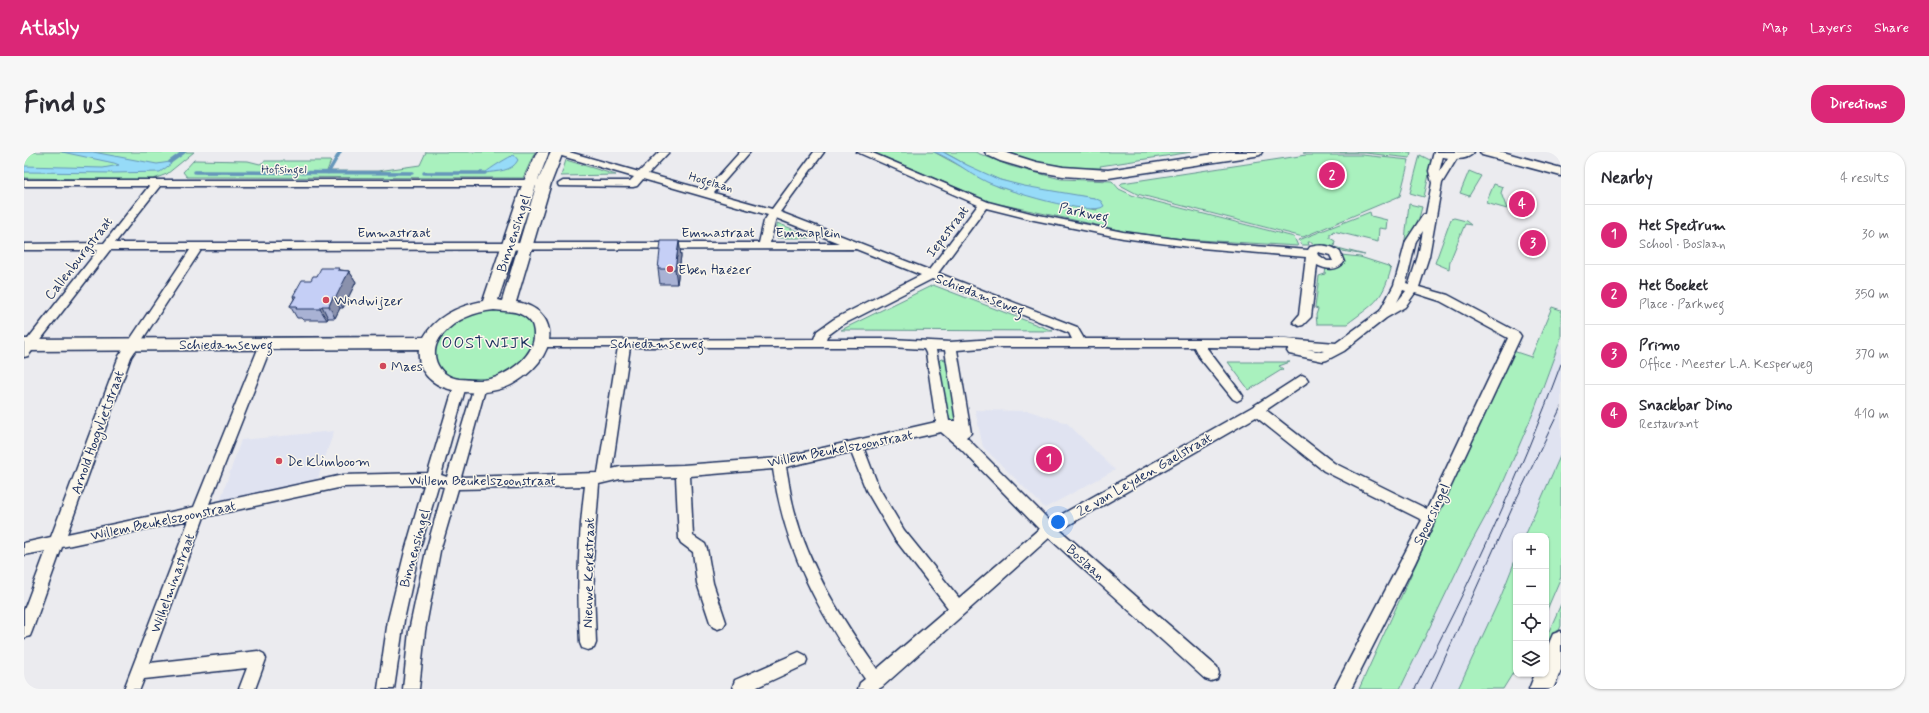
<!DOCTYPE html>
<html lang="en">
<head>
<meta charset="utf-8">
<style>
	:root { --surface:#fff; --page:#f7f7f7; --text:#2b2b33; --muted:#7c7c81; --line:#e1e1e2; --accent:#db2777 }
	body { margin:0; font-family:Mynerve,sans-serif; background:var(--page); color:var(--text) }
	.controls { position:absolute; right:12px; bottom:12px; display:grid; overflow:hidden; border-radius:8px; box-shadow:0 1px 3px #0004 }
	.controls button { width:36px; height:36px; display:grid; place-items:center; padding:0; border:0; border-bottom:1px solid var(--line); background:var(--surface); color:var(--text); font:20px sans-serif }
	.you { position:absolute; left:1034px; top:370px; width:14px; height:14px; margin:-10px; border:3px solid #fff; border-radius:50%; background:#1a73e8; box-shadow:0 0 0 6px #1a73e833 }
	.badge { display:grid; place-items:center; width:26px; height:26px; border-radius:50%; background:var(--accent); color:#fff; font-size:13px; font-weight:700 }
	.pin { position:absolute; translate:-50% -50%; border:2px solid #fff; box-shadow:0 1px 4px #0006 }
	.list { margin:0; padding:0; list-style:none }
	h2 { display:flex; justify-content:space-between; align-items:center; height:52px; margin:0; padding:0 16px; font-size:17px }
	h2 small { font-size:13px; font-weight:400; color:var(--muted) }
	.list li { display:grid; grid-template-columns:26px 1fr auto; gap:12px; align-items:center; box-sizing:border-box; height:60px; padding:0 16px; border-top:1px solid var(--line) }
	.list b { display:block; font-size:15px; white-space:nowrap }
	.list p { margin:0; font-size:13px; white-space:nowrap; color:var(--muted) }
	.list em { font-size:13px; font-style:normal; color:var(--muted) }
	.icon { flex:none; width:22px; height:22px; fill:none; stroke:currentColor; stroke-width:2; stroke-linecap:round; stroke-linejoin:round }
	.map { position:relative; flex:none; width:1537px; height:537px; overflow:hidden; border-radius:16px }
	header { display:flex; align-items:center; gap:24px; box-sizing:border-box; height:56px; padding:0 20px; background:var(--accent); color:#fff }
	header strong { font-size:19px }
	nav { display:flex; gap:22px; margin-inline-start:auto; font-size:14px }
	.intro { display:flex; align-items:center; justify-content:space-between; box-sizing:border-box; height:96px; padding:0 24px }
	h1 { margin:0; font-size:28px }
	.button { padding:10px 18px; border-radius:16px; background:var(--accent); color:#fff; font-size:14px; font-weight:700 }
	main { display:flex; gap:24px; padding:0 24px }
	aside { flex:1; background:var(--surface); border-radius:16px; box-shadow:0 1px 3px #0004 }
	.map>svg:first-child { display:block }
	.built { fill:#e0e3f1 }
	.green { fill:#a9f1be; stroke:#62908e }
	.water { fill:#96dbf8; stroke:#6596ba }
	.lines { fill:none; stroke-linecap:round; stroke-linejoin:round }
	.stream { stroke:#6596ba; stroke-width:3.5 }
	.minor-casing { stroke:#1b2f5e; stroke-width:3 }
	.tertiary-casing { stroke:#1b2f5e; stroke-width:3 }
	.secondary-casing { stroke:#1b2f5e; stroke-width:3 }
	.minor { fill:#fbf7ec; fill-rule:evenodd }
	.tertiary { fill:#fbf7ec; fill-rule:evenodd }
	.secondary { fill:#fbf7ec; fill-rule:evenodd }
	.tram { stroke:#1b2f5e; stroke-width:1 }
	.wall { fill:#a9b2d4; stroke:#1b2f5e }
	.shaded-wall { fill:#8a91ac; stroke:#1b2f5e }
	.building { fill:#c5cff6; stroke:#1b2f5e }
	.poi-dot { fill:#d1495b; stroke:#fbf7ec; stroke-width:1.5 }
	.labels { text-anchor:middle; stroke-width:3; stroke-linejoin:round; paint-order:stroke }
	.far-street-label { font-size:12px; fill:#1b2f5e; stroke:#fbf7ec }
	.street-label { font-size:14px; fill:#1b2f5e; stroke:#fbf7ec }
	.poi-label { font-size:14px; fill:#1b2f5e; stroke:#fbf7ec; text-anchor:start }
	.quarter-label { font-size:16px; letter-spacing:1px; fill:#1b2f5e; stroke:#fbf7ec }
</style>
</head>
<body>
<header>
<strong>Atlasly</strong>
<nav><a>Map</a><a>Layers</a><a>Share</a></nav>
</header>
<div class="intro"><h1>Find us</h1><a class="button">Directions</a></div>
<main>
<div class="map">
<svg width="1537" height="537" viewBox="0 0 1537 537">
	<rect width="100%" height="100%" fill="#ebebef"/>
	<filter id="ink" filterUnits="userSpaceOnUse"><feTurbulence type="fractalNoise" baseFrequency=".025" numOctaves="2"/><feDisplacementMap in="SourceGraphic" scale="8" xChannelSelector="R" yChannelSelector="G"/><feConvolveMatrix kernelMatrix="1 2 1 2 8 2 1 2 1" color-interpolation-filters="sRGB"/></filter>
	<g filter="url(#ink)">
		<path class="built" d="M1537 186V302L1501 384H1492V406L1477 444 1434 537H1376L1440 404 1476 338 1510 259Z
			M951 258 1005 259 1043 271 1091 318 1021 356 959 295Z
			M310 279 293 329 196 349 217 288Z"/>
		<path class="green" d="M0 0H170L143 22 127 28 0 26Z
			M402 0H511L499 26 163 25 159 20 170 8 224 9 236 12 241 9H307L303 19H354L396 13Z
			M848 0H910L975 35 1029 50 1073 58 1070 46C1034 41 996 37 963 23 947 17 934 7 919 0H951L986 14 1037 27 1088 29 1095 37 1110 44 1270 85 1274 94 1159 87 1104 80V82L1097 80 1096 78 980 53 976 54 949 45 950 43Z
			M982 0H1168L1076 14 1077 16C1045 17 1011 11 982 0Z
			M1286 0H1387L1386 6 1341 1H1279Z
			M1282 3H1338L1385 8 1376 44 1279 85 1113 42 1096 33 1098 31Z
			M1396 3 1408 9 1400 45 1386 41Z
			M542 8 592 23 537 24Z
			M1445 19 1457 24 1445 44 1436 41Z
			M1470 32 1479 35 1477 41 1483 57 1462 51Z
			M1385 52 1398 55 1395 66 1380 97Z
			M1346 60 1347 64 1363 68 1362 77 1355 76 1354 90 1309 79 1308 82H1306V86L1311 89 1310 95 1341 103 1290 94 1288 90H1284L1285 93H1278L1275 88Z
			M1430 66 1442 69 1447 73 1441 72 1426 109 1425 117 1411 111 1427 67Z
			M753 71 792 86H753Z
			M1317 103 1336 105 1364 114 1367 117C1358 150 1349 152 1323 172H1293L1292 163 1294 157 1291 156 1295 124 1301 122 1302 116 1312 115 1319 112V108Z
			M909 133 1029 179 817 178Z
			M1528 155 1537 158V186L1510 259 1476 338 1440 404 1376 537H1335L1489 199 1507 205Z
			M485 157 501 163 511 173 510 201 479 225 447 231 419 223 408 205V198L420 177 455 158Z
			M917 207 922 208 923 210 933 266 931 269 924 268 923 264 915 209Z
			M1204 210H1266L1255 214 1259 217 1225 238Z
			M1537 302V425L1522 460V384H1501Z
			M1492 406V516L1479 537H1434L1477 444Z
			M1537 452V474L1522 507V486Z"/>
		<path class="water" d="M38 0H69L133 12 146 10 147 12 136 20 90 21 0 20V14L79 16 95 13 90 11Z
			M910 0H919L943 13 976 28 1000 34 1070 46 1077 49 1080 54C1069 66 978 37 963 30 944 21 929 7 910 0Z
			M490 3 494 8C488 20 473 19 461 21 465 17 486 4 490 3Z"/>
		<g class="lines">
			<path class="stream" d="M146 10 160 0
				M171 20 388 21
				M304 21 316 0
				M400 21H461"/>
			<g class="minor-casing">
				<path id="minor" d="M529 0H545L615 20 635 0H645L624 22 682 38 716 0H726L690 41 748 57 790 0H800L756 60 905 118 954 53 833 0H846L964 50 1010 62 1099 80 1166 89 1284 98 1286 95C1296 92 1308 93 1316 100L1320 110C1314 119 1302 118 1293 113L1287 165 1279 173 1275 174 1269 170 1275 163 1282 105 1166 95 1099 86 1010 68 962 56 914 121 1053 175 1060 187H1261L1312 191 1356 159 1370 133 1382 89 1399 63 1402 62 1408 31 1405 19 1410 0H1420L1415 20 1427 1 1430 0 1435 3 1418 31 1405 104 1395 135 1424 143 1495 181 1497 184 1391 411 1327 537H1310L1398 368 1300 319 1232 265 1036 378 1193 515 1195 521 1193 527 1187 529 1181 527 1025 386 858 535 854 537H834L836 531 841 527C794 459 761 400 749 317L666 324 669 384 681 392 683 397 689 431 702 470 699 475 694 477 689 475 686 470 673 431 669 400 657 391 655 387 652 325 596 327 575 332 569 409 572 491 570 496 564 498 558 496 556 491C553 438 554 386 561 334L434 337 416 399 401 479 395 537H379L385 479 402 399 420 335 414 334 395 399 380 468 370 537H354L364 468 381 399 400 333 319 335 180 365 126 511 234 499 240 502 242 507 231 537H215L223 516 120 527 116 537H100L165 368 38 395 8 479 6 484 0 486V458L22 399 0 403V391L27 385 95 204 166 98H86L4 204 0 205V192L74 98H0V92L80 91 125 34H0V28H516L521 31 516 34H136L91 91H735L740 69 744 63 619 27 613 34 609 35 535 34 534 32 539 29H606L610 25 531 2ZM752 66 815 91H746ZM1399 79 1394 104 1385 132 1382 131 1392 89ZM832 97 897 123 810 167 793 179 790 187 515 188 513 191 515 194 519 195H594L574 321 437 325 462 234 460 231H452L450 234 423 325 417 323 442 234 440 231H432L430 234 404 321 319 323 185 352 248 192 246 189H238L236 192 170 355 43 382 107 205 177 98ZM1294 100 1306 103 1309 109H1303L1293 102ZM908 127 1045 181 1048 187H970L926 190 866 187H802L803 184 818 173ZM1379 138 1382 139 1373 150ZM1391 141 1416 149 1484 186 1403 357 1310 311 1242 258 1282 231 1284 228 1282 225 1278 223 1228 255 1026 369 942 285 947 281 933 198 970 195H1170L1175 205 1209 247 1213 249 1217 247 1219 244 1217 241 1182 195 1265 196 1263 199 1265 202 1299 209 1303 208 1320 199 1362 166 1381 155ZM606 195H866L900 197 902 201 912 270 755 306 659 313 596 315 588 317ZM1283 197 1300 199 1297 200ZM912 198H921L932 269H925ZM917 280 937 297 1015 377 935 446 880 378 855 336 840 297ZM827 300 842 338 870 386 924 456 853 517C818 467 785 416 770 357 766 343 765 329 762 315Z
					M775 500 781 503 783 508 781 513 729 537H710L709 534 711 528Z"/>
			</g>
			<g class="tertiary-casing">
				<path id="tertiary" d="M513 0H525L511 36 474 148 478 149 513 31 527 0H539L527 31 492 150C506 152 520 160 524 174 528 187 523 199 515 210 507 220 498 227 487 233 456 248 390 243 395 197L0 199V187L400 185C412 164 435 154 459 149L497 36ZM470 158C478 159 487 159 494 161 500 163 508 169 509 175 515 197 495 214 477 223 464 230 449 228 435 227 412 224 403 199 419 182 432 167 451 160 470 158Z"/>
			</g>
			<g class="secondary-casing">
				<path id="secondary" d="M961 0H980L1012 10 1039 15 1084 18 1203 0H1238L1236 3 1231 4 1084 26H1069L1039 24 1010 19 976 9 963 3Z
					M1410 0H1450C1442 11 1423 6 1412 3Z
					M1456 0H1479L1537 16V24L1458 3Z
					M1537 479V518L1529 537H1505L1511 522H1522V498L1529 482Z"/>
			</g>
			<use href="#minor" class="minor"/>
			<use href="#tertiary" class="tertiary"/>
			<use href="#secondary" class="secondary"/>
			<path class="tram" d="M1391 537C1446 431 1496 324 1537 212
				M1407 537 1491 350 1537 255"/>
		</g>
		<path class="wall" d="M655 89 657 104 653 132H636L634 117Z
			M316 118 325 119 332 130 319 156H316L311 166H304L303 168H279L277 166H273L266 154 270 147 269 144 293 124Z"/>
		<path class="shaded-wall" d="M655 89 657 104 653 132 651 117Z
			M315 116 321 127 325 119 332 130 319 156 312 145 314 118Z
			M309 145 316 156 311 166 305 154Z
			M298 154 304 166 303 168 296 157Z"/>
		<path class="building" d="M637 89H655L651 117H634Z
			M297 116H315L314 118 325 119 312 145H309L305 154H298L296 157H272L273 154H266L272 144H269L278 128H287L289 124H293Z"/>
	</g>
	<g class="poi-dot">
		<circle cx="646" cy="117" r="4"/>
		<circle cx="302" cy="148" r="4"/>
		<circle cx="359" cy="214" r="4"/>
		<circle cx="255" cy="309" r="4"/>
	</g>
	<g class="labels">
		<g class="far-street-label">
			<text x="260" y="21">Hofsingel</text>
			<text transform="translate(687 30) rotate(16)" y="4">Hogelaan</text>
		</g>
		<g class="street-label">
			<text transform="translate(1060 60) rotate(12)" y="5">Parkweg</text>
			<text transform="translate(923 79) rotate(-53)" y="5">Iepestraat</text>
			<text x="370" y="85">Emmastraat</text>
			<text x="694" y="85">Emmastraat</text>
			<text x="784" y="85">Emmaplein</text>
			<text transform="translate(489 81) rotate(-72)" y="5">Binnensingel</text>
			<text transform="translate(54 106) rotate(-52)" y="5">Callenburgstraat</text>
			<text transform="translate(956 142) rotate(21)" y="5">Schiedamseweg</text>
			<text x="633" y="196">Schiedamseweg</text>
			<text x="202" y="197">Schiedamseweg</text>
			<text transform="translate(73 280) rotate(-70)" y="5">Arnold Hoogvlietstraat</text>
			<text transform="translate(816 296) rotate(-11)" y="5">Willem Beukelszoonstraat</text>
			<text transform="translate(1120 322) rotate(-30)" y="5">2e van Leyden Gaelstraat</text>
			<text x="458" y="333">Willem Beukelszoonstraat</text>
			<text transform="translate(1407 362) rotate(-64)" y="5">Spoorsingel</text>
			<text transform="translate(139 368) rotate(-12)" y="5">Willem Beukelszoonstraat</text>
			<text transform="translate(390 396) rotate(-75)" y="5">Binnensingel</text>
			<text transform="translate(1062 410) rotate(42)" y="5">Boslaan</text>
			<text transform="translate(564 421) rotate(-89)" y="5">Nieuwe Kerkstraat</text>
			<text transform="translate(148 431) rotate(-70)" y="5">Wilhelminastraat</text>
		</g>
		<g class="poi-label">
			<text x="654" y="122">Eben Haëzer</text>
			<text x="310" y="153">Windwijzer</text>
			<text x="367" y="219">Maes</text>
			<text x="263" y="314">De Klimboom</text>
		</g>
		<g class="quarter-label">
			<text x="463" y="196">OOSTWIJK</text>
		</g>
	</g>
</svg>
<div class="controls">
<button>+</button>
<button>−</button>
<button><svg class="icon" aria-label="locate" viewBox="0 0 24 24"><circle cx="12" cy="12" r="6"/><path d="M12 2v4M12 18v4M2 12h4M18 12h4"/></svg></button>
<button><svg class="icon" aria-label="layers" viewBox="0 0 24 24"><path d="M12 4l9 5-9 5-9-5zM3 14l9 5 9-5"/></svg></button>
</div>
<div class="you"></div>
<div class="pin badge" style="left:1025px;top:307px">1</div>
<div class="pin badge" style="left:1308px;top:23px">2</div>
<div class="pin badge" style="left:1509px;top:91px">3</div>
<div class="pin badge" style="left:1498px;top:52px">4</div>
</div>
<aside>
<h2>Nearby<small>4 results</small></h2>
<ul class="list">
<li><span class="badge">1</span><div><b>Het Spectrum</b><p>School · Boslaan</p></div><em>30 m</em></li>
<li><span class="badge">2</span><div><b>Het Boeket</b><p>Place · Parkweg</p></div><em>350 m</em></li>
<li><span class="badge">3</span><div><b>Primo</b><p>Office · Meester L.A. Kesperweg</p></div><em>370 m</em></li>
<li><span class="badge">4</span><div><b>Snackbar Dino</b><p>Restaurant</p></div><em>410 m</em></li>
</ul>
</aside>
</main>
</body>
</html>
